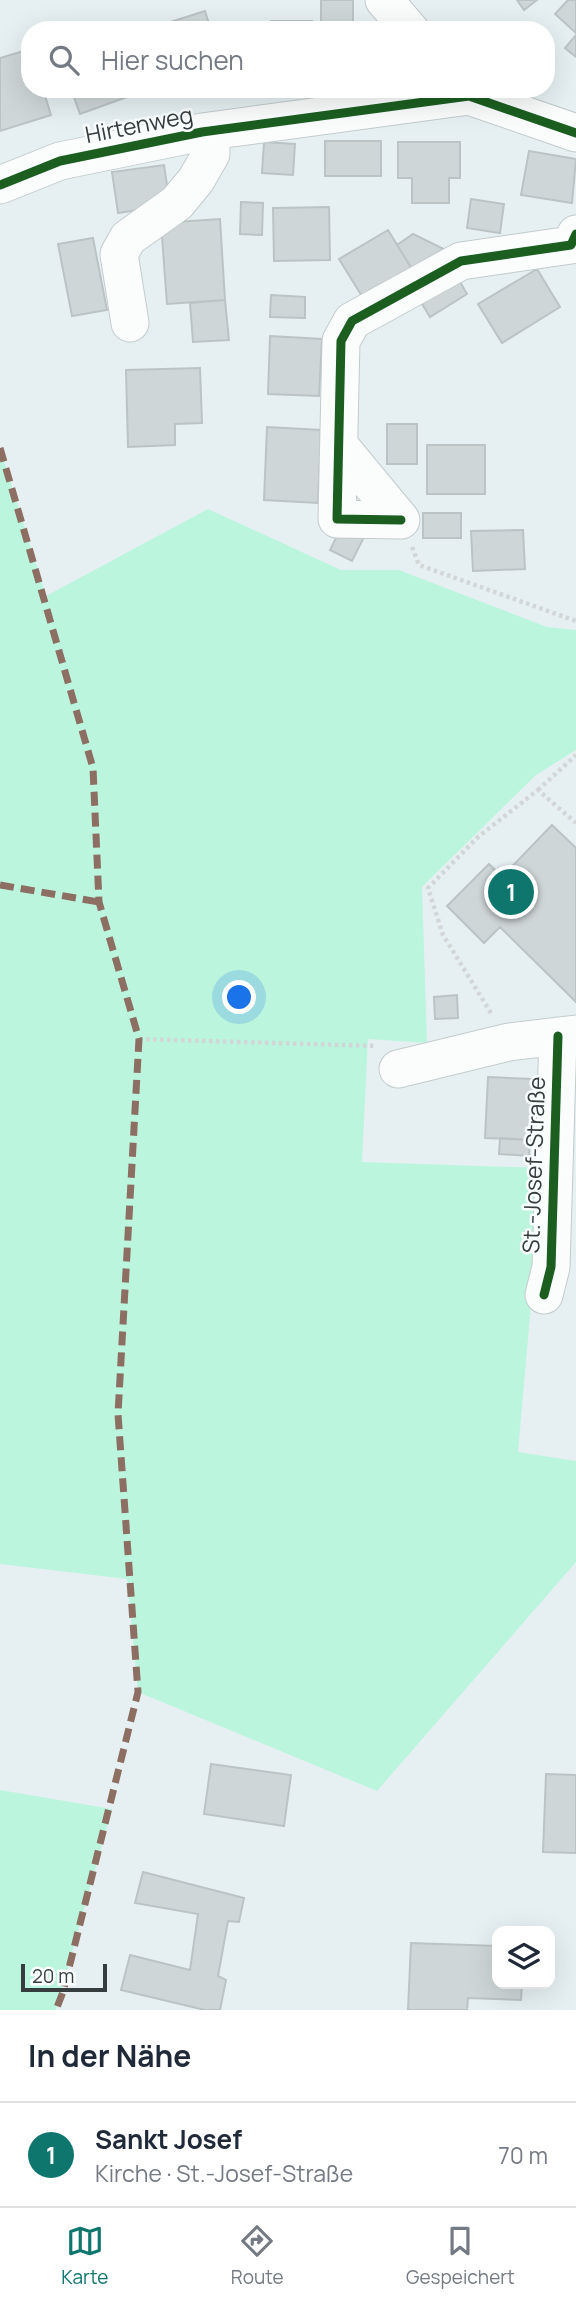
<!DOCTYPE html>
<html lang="de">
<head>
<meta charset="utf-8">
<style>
	:root { --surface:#fff; --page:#f2f2f3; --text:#1f2937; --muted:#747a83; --line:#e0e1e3; --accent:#0f766e }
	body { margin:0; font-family:Manrope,sans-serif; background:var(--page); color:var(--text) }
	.controls { position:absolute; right:21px; bottom:21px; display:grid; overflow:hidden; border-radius:14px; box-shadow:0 7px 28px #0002 }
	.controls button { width:63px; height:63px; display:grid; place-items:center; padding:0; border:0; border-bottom:2px solid var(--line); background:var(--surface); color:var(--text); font:35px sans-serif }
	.scale { position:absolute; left:21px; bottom:18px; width:86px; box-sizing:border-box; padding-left:7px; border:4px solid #353d3e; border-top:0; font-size:19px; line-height:24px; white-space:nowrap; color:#353d3e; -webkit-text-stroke:5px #fafefe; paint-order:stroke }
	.you { position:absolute; left:240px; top:998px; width:24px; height:24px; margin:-18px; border:5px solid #fff; border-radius:50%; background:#1a73e8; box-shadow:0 0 0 10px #1a73e833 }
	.badge { display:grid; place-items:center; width:46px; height:46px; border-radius:50%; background:var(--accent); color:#fff; font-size:23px; font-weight:700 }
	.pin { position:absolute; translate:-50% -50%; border:4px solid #fff; box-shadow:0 2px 7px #0006 }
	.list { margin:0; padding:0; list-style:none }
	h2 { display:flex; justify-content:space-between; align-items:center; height:91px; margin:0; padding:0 28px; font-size:30px }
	h2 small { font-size:23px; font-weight:400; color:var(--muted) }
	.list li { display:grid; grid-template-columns:46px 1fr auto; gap:21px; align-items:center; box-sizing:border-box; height:105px; padding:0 28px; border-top:2px solid var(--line) }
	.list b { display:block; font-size:26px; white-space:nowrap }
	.list p { margin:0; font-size:23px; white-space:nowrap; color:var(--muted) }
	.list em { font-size:23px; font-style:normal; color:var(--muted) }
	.icon { flex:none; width:38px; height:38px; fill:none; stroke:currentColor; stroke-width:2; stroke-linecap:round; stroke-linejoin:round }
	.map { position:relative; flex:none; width:576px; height:2010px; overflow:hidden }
	.search { position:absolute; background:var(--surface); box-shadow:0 7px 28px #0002; left:21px; right:21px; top:21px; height:77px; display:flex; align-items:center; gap:18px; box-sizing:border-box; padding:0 24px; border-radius:28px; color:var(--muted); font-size:26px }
	.sheet { height:196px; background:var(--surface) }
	nav { display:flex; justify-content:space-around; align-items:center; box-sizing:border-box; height:98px; border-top:2px solid var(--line); background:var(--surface); font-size:19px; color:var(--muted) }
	nav a { display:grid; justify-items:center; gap:4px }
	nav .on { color:var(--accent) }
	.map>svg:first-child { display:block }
	.green { fill:#bcf5de }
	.building { fill:#ced6d8; stroke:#bbc3c5; stroke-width:2 }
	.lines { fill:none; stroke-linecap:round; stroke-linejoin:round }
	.minor-casing { stroke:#c3cbcd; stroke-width:39 }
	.path { stroke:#d3d6d7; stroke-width:4.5; stroke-dasharray:3.5 3.5; stroke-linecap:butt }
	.minor { stroke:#fbfdfd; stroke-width:37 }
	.quiet { stroke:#8d6e63; stroke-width:7; stroke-dasharray:14 7; stroke-linecap:butt }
	.cycleway-casing { stroke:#fafefe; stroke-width:13 }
	.cycleway { stroke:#1b5e20; stroke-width:9 }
	.labels { text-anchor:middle; stroke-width:5; stroke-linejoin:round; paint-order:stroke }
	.street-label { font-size:23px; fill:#353d3e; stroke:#fafefe }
</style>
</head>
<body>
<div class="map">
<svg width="576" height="2010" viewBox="0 0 576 2010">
	<rect width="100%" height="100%" fill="#e6f0f2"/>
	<path class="green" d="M0 448 46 596 208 509 341 570H399L547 627 576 630V750L536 775 422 887 427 1043 368 1039 362 1162 543 1168 518 1452 576 1461V1562L377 1791 138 1692 127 1579 0 1564Z
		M0 1790 112 1809 56 2010H0Z"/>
	<path class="building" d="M321 0H353V27H321Z
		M517 0H537L524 10Z
		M568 0H576V33L555 14Z
		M205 11 211 30H145Z
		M271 21H312V30H271Z
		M576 35V57L565 48Z
		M30 49V89H43L51 115 0 131V58Z
		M71 89H137L138 93 80 114Z
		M320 89H370V92H320Z
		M325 141H381V176H325Z
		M264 142 295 144 293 175 262 173Z
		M398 142H460V178H449V203H412V178H398Z
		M529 151 576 159 572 203 521 195Z
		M164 165 170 205 118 213 112 172Z
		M471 199 504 204 500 233 467 228Z
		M241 202 263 203 262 235 240 234Z
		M329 207 330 260 274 261 273 208Z
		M220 219 225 300 167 304 161 223Z
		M388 230 412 269 363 298 339 259Z
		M413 234 444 249 412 269 397 245Z
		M93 238 107 310 72 316 58 244Z
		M537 269 560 307 502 343 478 304Z
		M456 275 467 294 430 317 418 297Z
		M271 295 305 297V318L270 317Z
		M225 300 229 340 193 342 190 303Z
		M270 336 322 339 319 396 268 394Z
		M200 368 202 423 175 424V445L128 447 126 370Z
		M387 424H417V464H387Z
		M267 427 321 430 318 503 264 500Z
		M427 445H485V494H427Z
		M423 513H461V538H423Z
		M342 526 364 537 352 561 330 550Z
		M523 530 525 569 473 571 471 531Z
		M552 825 576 848V1002L500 927 484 943 447 906 489 864 502 877Z
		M457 995 458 1018 435 1019 434 997Z
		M488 1077 533 1079 530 1140 485 1138Z
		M500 1138 530 1140 529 1156 499 1154Z
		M211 1764 291 1775 284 1826 204 1814Z
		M546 1774 576 1775V1853L543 1852Z
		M143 1872 244 1898 239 1922 228 1921 218 1976 226 1980 220 2010H205L121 1990 130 1955 190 1970 198 1914 135 1903Z
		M411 1943 497 1946V1984H522L521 2000 468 1998 467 2010H408Z"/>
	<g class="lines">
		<g class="minor-casing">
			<path id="minor" d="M384 0 410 30
				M0 185 60 161 202 132 469 96 576 133
				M130 323 119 254 128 238 177 203 196 180 211 154V131
				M339 445 401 520
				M401 520 337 519 341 341 352 321 461 261 571 245 576 234
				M398 1069 509 1042 576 1034
				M544 1295 551 1267 558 1036"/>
		</g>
		<path class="path" d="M412 547 419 565 576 621
			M538 790 576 755
			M491 1013 443 935 428 888 478 837 538 790 576 823
			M139 1039 376 1046"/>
		<use href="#minor" class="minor"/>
		<path class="quiet" d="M0 448 93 768 99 902 139 1039 118 1414 138 1692 63 1992 56 2010
			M0 885 99 902"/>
		<g class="cycleway-casing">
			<path id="cycleway" d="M0 185 60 161 202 132 469 96 576 133
				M401 520 337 519 341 341 352 321 461 261 571 245 576 234
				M544 1295 551 1267 558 1036"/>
		</g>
		<use href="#cycleway" class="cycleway"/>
	</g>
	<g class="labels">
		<g class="street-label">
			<text transform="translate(139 125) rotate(-11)" y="8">Hirtenweg</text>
			<text transform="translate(534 1165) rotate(-88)" y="8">St.-Josef-Straße</text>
		</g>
	</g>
</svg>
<div class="controls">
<button><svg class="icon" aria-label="layers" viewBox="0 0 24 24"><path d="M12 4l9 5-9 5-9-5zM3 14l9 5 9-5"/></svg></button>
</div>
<div class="scale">20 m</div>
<div class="you"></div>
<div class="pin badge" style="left:511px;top:892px">1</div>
<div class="search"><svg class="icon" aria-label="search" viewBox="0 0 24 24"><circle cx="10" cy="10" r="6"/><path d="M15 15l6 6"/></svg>Hier suchen</div>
</div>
<section class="sheet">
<h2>In der Nähe<small></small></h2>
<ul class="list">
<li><span class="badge">1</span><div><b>Sankt Josef</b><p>Kirche · St.-Josef-Straße</p></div><em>70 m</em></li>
</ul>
</section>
<nav>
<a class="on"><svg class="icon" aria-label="map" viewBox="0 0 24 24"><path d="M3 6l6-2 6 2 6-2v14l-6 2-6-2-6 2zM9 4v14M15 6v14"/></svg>Karte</a>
<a><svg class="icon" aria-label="directions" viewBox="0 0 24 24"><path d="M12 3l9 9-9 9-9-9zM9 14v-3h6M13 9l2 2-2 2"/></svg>Route</a>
<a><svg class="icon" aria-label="saved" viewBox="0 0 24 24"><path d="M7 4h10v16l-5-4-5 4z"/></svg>Gespeichert</a>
</nav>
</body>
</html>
